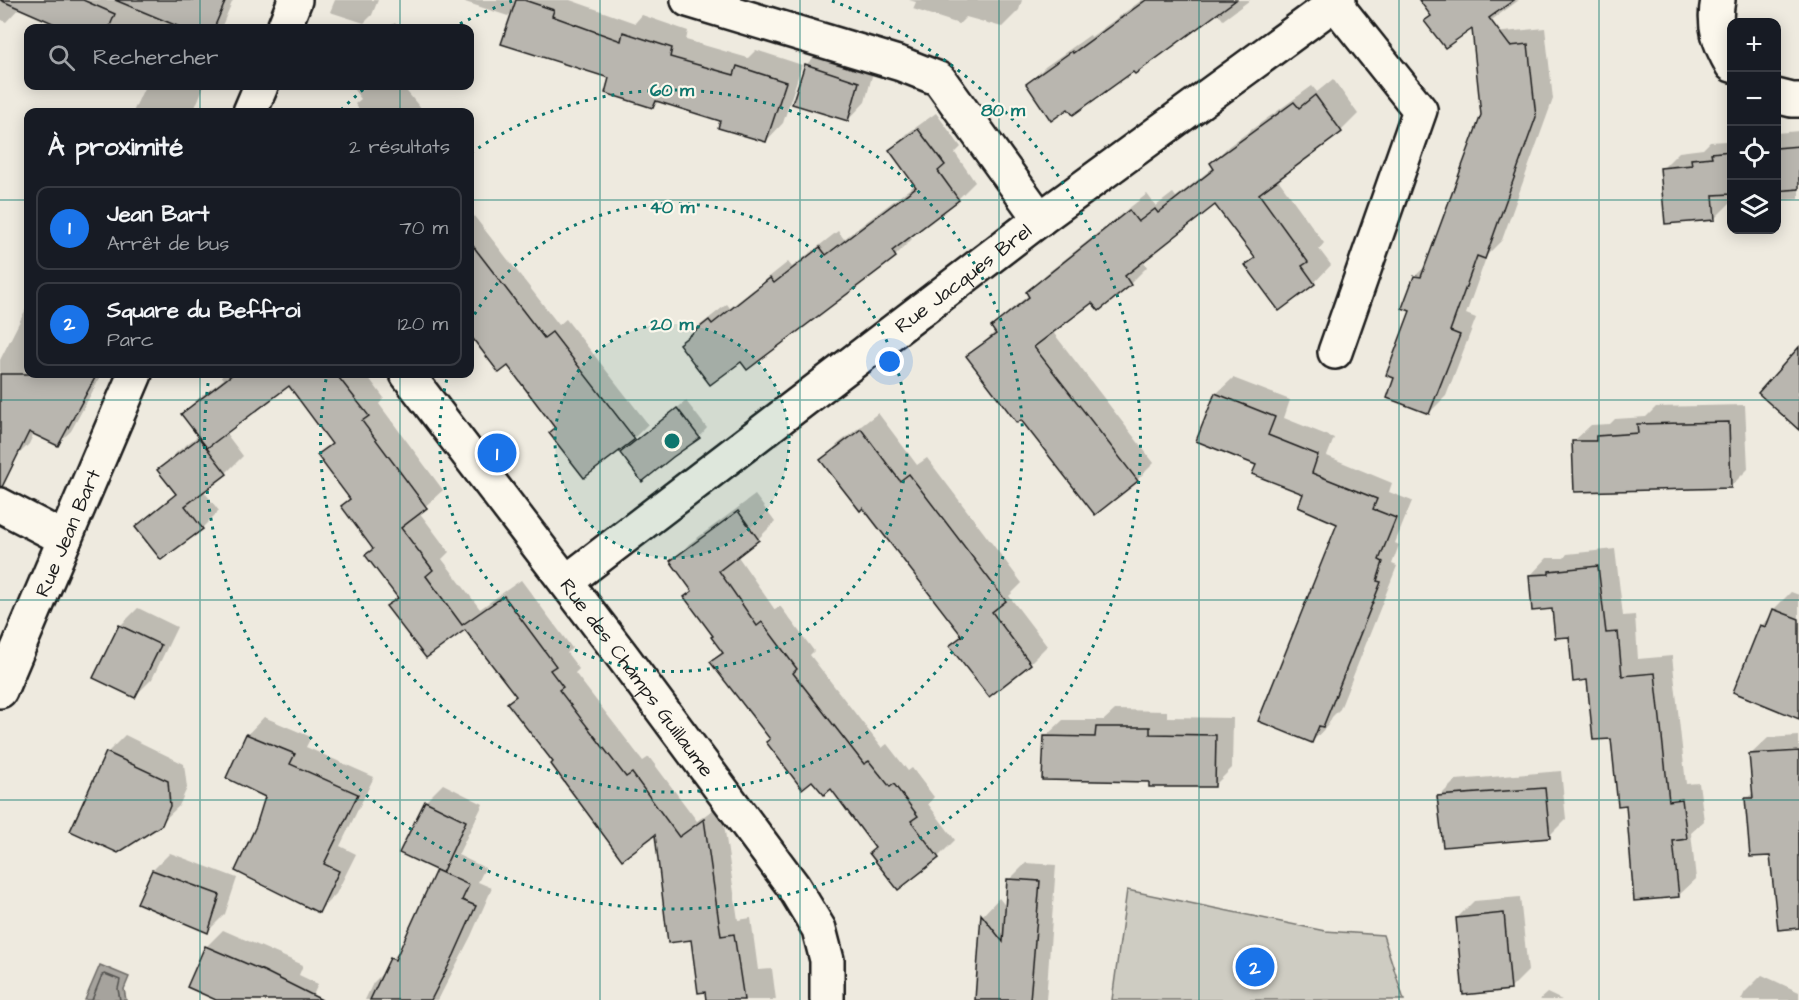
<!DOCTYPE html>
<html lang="fr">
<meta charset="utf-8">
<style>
:root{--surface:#171b24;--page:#20242c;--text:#f1f3f6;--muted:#9ea1a6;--line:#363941;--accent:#1a73e8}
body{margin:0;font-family:"Architects Daughter",sans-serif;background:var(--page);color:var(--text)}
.controls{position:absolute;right:18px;top:18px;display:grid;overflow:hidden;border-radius:12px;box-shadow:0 3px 15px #0003}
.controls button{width:54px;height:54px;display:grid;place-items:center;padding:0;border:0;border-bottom:2px solid var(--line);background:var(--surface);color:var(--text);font:30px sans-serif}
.you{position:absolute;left:890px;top:362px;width:21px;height:21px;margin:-15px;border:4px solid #fff;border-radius:50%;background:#1a73e8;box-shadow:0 0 0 9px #1a73e833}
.badge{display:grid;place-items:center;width:39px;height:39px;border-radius:50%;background:var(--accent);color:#fff;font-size:20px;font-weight:700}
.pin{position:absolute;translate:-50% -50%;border:3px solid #fff;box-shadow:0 2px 6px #0006}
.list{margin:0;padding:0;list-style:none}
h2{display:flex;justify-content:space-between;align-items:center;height:78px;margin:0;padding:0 24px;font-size:26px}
h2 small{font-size:20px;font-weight:400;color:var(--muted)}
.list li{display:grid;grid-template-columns:39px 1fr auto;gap:18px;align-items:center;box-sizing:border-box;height:84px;margin:0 12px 12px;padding:0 12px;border:2px solid var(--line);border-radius:12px}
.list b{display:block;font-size:22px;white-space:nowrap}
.list p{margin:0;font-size:20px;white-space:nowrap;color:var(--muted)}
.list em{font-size:20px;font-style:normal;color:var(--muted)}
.icon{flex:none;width:33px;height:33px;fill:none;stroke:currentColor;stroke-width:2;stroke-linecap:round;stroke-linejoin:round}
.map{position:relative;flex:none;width:1799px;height:1000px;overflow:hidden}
.search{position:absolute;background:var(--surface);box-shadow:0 3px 15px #0003;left:24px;top:24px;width:450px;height:66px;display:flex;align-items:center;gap:15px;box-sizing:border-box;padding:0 21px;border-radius:12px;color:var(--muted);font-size:22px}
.panel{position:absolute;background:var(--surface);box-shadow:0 3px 15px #0003;left:24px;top:108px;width:450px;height:270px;border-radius:12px}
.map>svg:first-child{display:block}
.green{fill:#ceccc2;stroke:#75746f;stroke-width:1.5}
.water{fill:#a6a39d;stroke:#6f6d69;stroke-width:1.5}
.shadow{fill:#0003}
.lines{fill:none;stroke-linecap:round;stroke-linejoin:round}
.shore{stroke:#535250;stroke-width:1.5}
.building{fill:#b9b6af;stroke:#1c1c1c;stroke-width:1.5}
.minor-casing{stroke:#1c1c1c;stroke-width:38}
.minor{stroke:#fbf7ec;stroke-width:33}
.grid{fill:none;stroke:#0f766e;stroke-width:1.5;stroke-opacity:0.55}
.ring{fill:none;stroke:#0f766e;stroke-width:3;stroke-dasharray:3 6}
.labels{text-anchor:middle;stroke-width:4.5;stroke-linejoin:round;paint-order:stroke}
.street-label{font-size:20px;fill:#1c1c1c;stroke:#fbf7ec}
.centre{fill:#0f766e;stroke:#fbf7ec;stroke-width:3}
.ring-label{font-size:18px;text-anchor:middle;font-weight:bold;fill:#0f766e;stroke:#fbf7ec;stroke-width:4.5;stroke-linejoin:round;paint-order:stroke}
</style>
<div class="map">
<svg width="1799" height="1000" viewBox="0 0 1799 1000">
<rect width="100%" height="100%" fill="#eeeadf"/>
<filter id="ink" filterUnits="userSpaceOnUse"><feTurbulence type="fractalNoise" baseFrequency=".0167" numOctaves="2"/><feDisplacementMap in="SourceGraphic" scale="12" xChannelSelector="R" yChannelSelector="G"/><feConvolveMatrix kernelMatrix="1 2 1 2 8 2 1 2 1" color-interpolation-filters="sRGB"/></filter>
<g filter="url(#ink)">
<path class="green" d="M1127 890 1325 931 1383 935 1404 1000H1112Z"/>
<path class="water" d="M100 965 129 977 124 989 126 1000H85Z"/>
<g class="shadow">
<path d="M0 0H233L221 28H67L20 7 6 22 0 19Z"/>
<path d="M335 0H378L372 15 364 23 330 12Z"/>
<path d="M459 0H570L635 23 642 15 688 31 686 40 748 58 756 50 802 65 783 123 766 141 722 121 659 101 653 107 515 9 508 16Z"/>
<path d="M909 0H1022L1019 10 1002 27 966 17 959 24 913 9 916 2Z"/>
<path d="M1142 0H1250L1223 20 1217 12 1133 70 1068 107 1028 84 1045 67 1090 35 1091 37Z"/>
<path d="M1421 0H1519L1474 33 1473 27 1432 16Z"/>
<path d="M395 23 399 28H387Z"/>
<path d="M1545 28 1553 99 1502 240 1487 255 1466 314 1476 318 1446 396 1429 413 1396 377 1412 310 1415 276 1428 264 1483 115 1493 33Z"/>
<path d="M823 48 875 65 865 102 848 120 806 65Z"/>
<path d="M1333 79 1358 114 1341 131 1277 178 1324 243 1319 249 1331 265 1314 283 1279 309 1247 265 1256 257 1216 203 1143 260 1147 267 1130 284 1093 301 1052 331 1154 463 1137 480 1021 418 968 357 996 331 993 327 1010 310 1029 295 1028 292 1045 275 1147 194 1156 206 1173 193 1176 197 1214 167 1211 163 1229 146 1312 86 1317 92Z"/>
<path d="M145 86H204L194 110 191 112H133Z"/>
<path d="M351 86H406L404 88 422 110 420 112H361L355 104 361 99Z"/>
<path d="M936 113 961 147 955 153 975 182 958 199 910 235 912 239 895 256 741 360 681 344 698 327 727 304 730 308 788 262 792 267 838 231 844 239 916 184 891 150 908 133Z"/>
<path d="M1799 131V199L1782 200 1781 189 1776 190V133Z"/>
<path d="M1730 136H1732V201L1715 218 1662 169 1679 152 1703 149 1710 142 1726 141Z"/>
<path d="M470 211 559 325 566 319 648 424 634 438 556 428 508 364 499 371 470 332Z"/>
<path d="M28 305V374H102L71 431 57 444 34 433 29 444 16 457 0 449V360Z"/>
<path d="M220 374H366L384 398 379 404 443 490 419 512 449 552 442 559 480 609 521 580 572 648 567 653 579 669 575 673 643 761 649 757 697 821 721 804 738 920 751 918 758 970 772 969 776 1000H708L692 938 657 832 555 762 517 695 466 627 388 606 398 596 374 548 343 506 351 498 319 455 333 442 289 383 225 432 243 456 226 473 203 490 219 511 202 528 137 527 155 510 177 492 159 470 177 452 199 435 183 415 199 398 224 379Z"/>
<path d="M1233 378 1290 400 1284 418 1334 438 1327 456 1392 483 1389 492 1412 501 1395 543 1399 545 1392 564 1397 566 1340 709 1332 717 1328 725 1312 742 1339 523 1305 493 1258 464 1216 394Z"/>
<path d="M686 401 707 428 699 437 631 445Z"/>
<path d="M1745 405 1748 469 1730 487 1573 442 1591 425 1610 424 1615 419 1646 417 1656 407Z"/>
<path d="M878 413 917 465 927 458 1022 583 1009 596 1047 646 1030 663 951 646 963 634 864 506 822 460 839 443Z"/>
<path d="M755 495 775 522 758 539 737 555 775 610 780 606 814 651 810 655 882 748 887 744 908 771 912 768 934 797 928 804 955 840 938 857 876 848 832 787 772 739 712 662 723 651 693 590 672 562 689 544Z"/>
<path d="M1615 549 1623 616 1635 615 1638 659 1672 656 1686 784 1699 783 1704 821 1691 833 1696 879 1678 896 1570 636 1553 607 1530 576 1547 558H1564L1567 554Z"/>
<path d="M1791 592 1799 595V715L1735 691 1762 625 1772 615 1774 609Z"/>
<path d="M138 608 177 627 152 679 135 696 95 677 120 626Z"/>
<path d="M1115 710 1167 711V717L1233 718 1232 768 1215 785 1151 780 1045 737 1063 720H1104Z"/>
<path d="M264 717 311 737 306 747 374 777 340 846 356 854 336 894 319 911 267 796 247 735Z"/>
<path d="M125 735 184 764 187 788 179 806 161 823 72 830 108 752Z"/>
<path d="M1799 736V750L1767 752V755L1799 753V914L1746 799 1754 792 1750 755 1768 738Z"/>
<path d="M1561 771 1566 819 1549 836 1439 797 1456 780Z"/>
<path d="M443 784 483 804 458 855 485 868 478 882 492 888 471 936 438 1000H365L373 983 387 969 392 959 403 948 437 871 426 801Z"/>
<path d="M170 853 237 878 225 914 208 931 153 870Z"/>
<path d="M1026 863 1056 865 1046 1000H977L983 915 999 898 1007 908 1009 880Z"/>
<path d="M1520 897 1528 971 1510 989 1457 918 1474 901Z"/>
<path d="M223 930 303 965 299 975 318 984 311 1000H220L206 947Z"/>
<path d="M1762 975 1799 992V1000H1741L1745 992Z"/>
<path d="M1547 993 1562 1000H1539Z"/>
</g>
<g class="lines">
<path class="shore" d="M92 1000 102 975 105 974 120 980 118 989 120 1000"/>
</g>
<g class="building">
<path d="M0 0H83L115 14 109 28H64Z"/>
<path d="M115 0H226L214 28H182Z"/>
<path d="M516 0H524L554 10 552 16 621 41 623 32 672 48 670 57 734 75 737 66 786 82 766 142 718 128 720 121 656 101 653 108 605 93 609 78 501 44Z"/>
<path d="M1146 0H1236L1135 74 1133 72 1073 115 1068 109 1051 121 1026 84 1072 51 1073 53Z"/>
<path d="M1419 0H1514L1489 18 1510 46 1528 44 1536 117 1485 259 1477 256 1450 331 1460 335 1429 414 1387 398 1394 378 1386 375 1410 311 1402 308 1414 276 1421 277 1481 115 1472 29 1445 48 1424 21 1431 16Z"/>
<path d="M805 64 859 82 848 121 792 104Z"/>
<path d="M1315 95 1342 132 1259 194 1308 262 1302 266 1315 284 1279 311 1245 265 1255 258 1215 205 1125 276 1131 285 1099 311 1092 303 1034 347 1138 481 1095 515 1021 420 1017 423 966 356 996 334 991 327 1029 297 1026 292 1129 210 1138 222 1155 209 1158 213 1214 169 1210 163 1294 102 1299 108Z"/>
<path d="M918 129 945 165 938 171 959 200 892 251 896 257 747 370 741 362 710 385 679 344 709 320 712 324 770 278 774 283 820 247 826 255 916 187 889 150Z"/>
<path d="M1799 146V189L1776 191V148Z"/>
<path d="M1731 151V194L1713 195 1715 220 1665 224 1660 168 1692 165 1691 159 1712 157 1711 153Z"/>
<path d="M470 242 544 338 552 332 635 439 584 478 549 433 555 428 508 366 499 373 470 335Z"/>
<path d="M1799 347V430L1758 393Z"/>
<path d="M0 374H97L58 446 29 432 2 487 0 486Z"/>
<path d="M233 374H336L369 416 362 421 427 508 401 528 433 570 426 576 462 625 504 596 556 666 550 670 563 687 559 690 626 777 632 773 679 837 704 819 721 936 734 934 744 1000H706L705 992 698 993 691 940 668 943 655 835 622 860 551 764 553 762 507 703 516 696 465 630 426 658 386 606 398 598 365 555 373 549 341 506 350 499 317 455 332 444 289 386 207 448 181 414Z"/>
<path d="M1215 393 1275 417 1268 435 1318 455 1312 473 1377 499 1373 509 1396 518 1379 560 1383 562 1377 581 1381 582 1323 727 1319 726 1312 743 1258 721 1337 524 1298 507 1303 494 1252 474 1256 465 1196 441Z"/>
<path d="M677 408 700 438 673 457 642 482 620 453Z"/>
<path d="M1729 422 1731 488 1574 492 1572 441H1596V436L1638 433 1637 424Z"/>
<path d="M861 429 900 481 909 474 1006 601 992 612 1031 664 989 697 949 646 962 636 863 508 860 511 820 460Z"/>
<path d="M199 438 227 474 185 506 203 529 161 560 135 527 176 494 157 470Z"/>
<path d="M738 511 759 540 719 571 757 626 762 622 797 669 793 673 864 764 869 761 890 787 894 784 918 816 911 821 939 858 898 890 869 853 875 848 831 789 824 795 812 781 802 789 766 742 770 739 710 662 723 653 711 637 713 636 684 597 692 591 670 561Z"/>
<path d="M1598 566 1606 633 1618 632 1622 676 1655 673 1669 801 1682 799 1687 839 1673 841 1679 897 1634 901 1626 805 1618 806 1611 739 1593 740 1587 680 1573 682 1569 637 1555 638 1552 609 1532 611 1529 575 1549 574V571Z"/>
<path d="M1773 609 1799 619V719L1733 692 1760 625 1766 627Z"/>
<path d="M119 625 161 645 135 698 93 678Z"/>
<path d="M1096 727H1150V734L1216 735 1215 787H1149V782L1042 780 1044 736 1095 737Z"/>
<path d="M246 734 295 754 290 764 358 794 324 864 339 871 319 913 235 871 256 826 265 797 226 778Z"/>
<path d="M1799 751V928L1778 930 1770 856 1750 857 1745 798H1753L1749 754Z"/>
<path d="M106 752 168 781 170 806 162 825 118 853 70 831Z"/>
<path d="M1545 788 1550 838 1443 847 1437 796Z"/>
<path d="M425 801 466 821 442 873 399 853Z"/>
<path d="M152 870 220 895 208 933 137 903Z"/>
<path d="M436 870 469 885 462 900 476 906 454 955 431 1000H370L390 958 395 960Z"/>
<path d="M1007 879 1040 881 1030 1000H975L981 914 1003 942Z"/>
<path d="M1504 913 1511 990 1463 995 1456 918Z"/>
<path d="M205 946 264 971 322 1000H216L187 987Z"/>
</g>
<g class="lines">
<defs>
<g id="minor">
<path d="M688 0 901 64 939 79 1040 219"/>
<path d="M1332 0 1420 110 1335 352"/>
<path d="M1718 0C1713 25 1719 43 1732 65"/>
<path d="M284 28 295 0"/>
<path d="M1776 96 1792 100H1799"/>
<path d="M250 112 261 86"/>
<path id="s1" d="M407 374 623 657 793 886 819 929 827 960V1000"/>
<path d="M0 505 65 539"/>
<path id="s2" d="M566 582 1040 219 1339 0"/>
<path id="s3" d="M0 691 135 374"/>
</g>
</defs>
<use href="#minor" class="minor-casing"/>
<use href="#minor" class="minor"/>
</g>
</g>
<path class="grid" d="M200 0V28M400 0V28M600 0V1000M800 0V1000M999 0V1000M1199 0V1000M1399 0V1000M1599 0V1000M200 86V112M400 86V112M0 200H28M470 200H1732M1776 200H1799M200 374V1000M400 374V1000M0 400H1799M0 600H1799M0 800H1799"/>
<circle cx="672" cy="441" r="117" fill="#0f766e" fill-opacity=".12"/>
<g class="ring">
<circle cx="672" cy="441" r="117"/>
<path d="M470 322A234 234 0 1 1 448 375"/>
<path d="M471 153A351 351 0 1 1 327 374"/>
<path d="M341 110A468 468 0 0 1 365 88M452 28A468 468 0 0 1 512 1M832 1A468 468 0 1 1 209 376"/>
</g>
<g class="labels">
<g class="street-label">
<text dy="7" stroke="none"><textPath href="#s2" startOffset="500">Rue Jacques Brel</textPath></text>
<text dy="7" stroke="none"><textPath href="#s3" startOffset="172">Rue Jean Bart</textPath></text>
<text dy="7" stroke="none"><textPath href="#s1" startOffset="381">Rue des Champs Guillaume</textPath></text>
</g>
</g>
<circle cx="672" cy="441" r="9" class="centre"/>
<g class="ring-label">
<text x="672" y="96">60 m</text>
<text x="1003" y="116">80 m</text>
<text x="672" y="213">40 m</text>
<text x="672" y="330">20 m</text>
</g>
</svg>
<div class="controls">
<button>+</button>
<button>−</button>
<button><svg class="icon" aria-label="locate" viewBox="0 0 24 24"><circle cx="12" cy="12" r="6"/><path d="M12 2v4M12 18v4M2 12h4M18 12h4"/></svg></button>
<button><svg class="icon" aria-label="layers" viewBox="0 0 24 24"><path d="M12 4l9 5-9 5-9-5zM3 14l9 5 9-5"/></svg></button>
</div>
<div class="you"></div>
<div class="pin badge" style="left:497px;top:453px">1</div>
<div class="pin badge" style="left:1255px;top:967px">2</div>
<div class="search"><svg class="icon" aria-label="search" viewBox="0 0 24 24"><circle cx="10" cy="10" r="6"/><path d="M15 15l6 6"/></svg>Rechercher</div>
<section class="panel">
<h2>À proximité<small>2 résultats</small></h2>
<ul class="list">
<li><span class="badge">1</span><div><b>Jean Bart</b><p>Arrêt de bus</p></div><em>70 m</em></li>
<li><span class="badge">2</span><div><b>Square du Beffroi</b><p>Parc</p></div><em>120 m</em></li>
</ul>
</section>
</div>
